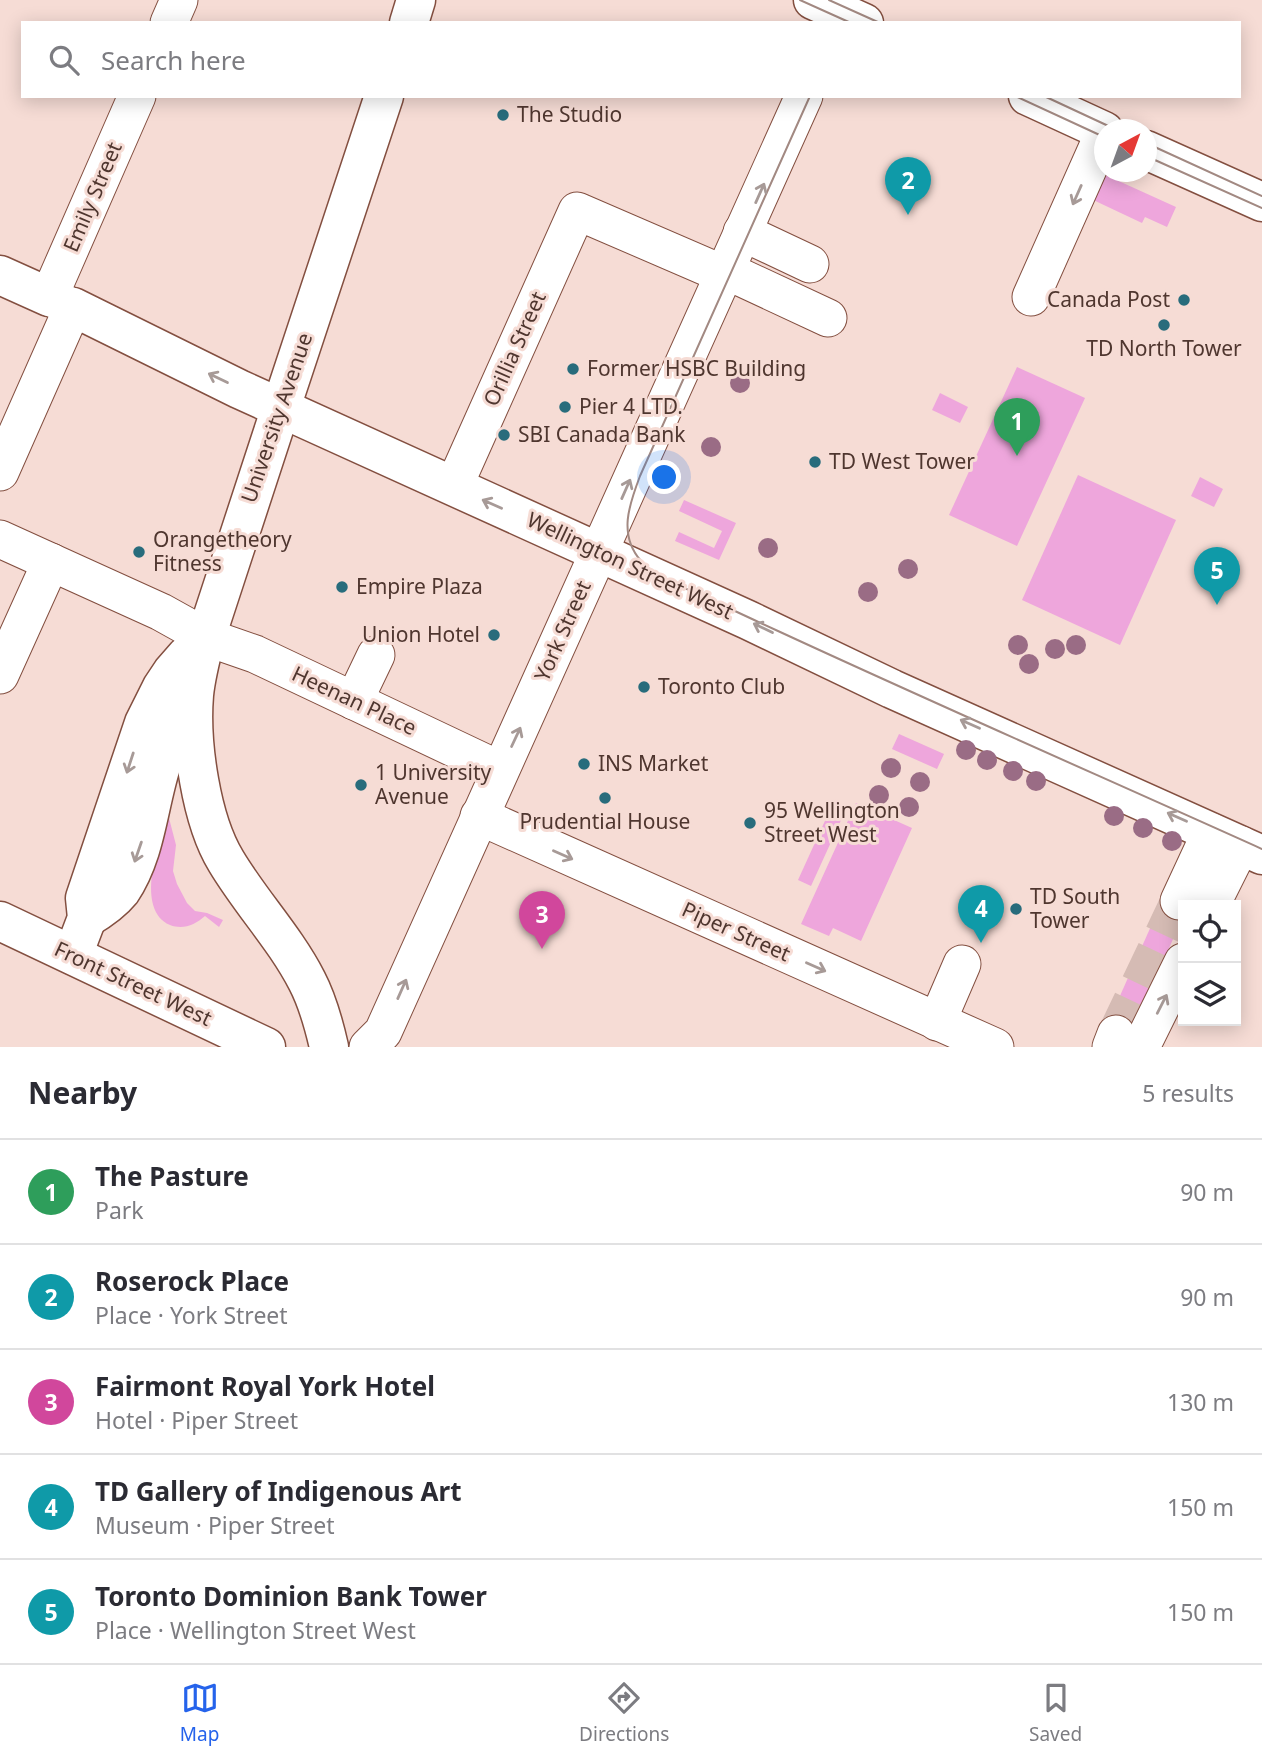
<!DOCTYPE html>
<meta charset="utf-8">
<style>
:root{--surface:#fff;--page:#f7f7f7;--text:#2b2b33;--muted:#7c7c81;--line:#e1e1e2;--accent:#2563eb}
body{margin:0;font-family:"Noto Sans",sans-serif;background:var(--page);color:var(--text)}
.controls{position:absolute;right:21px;bottom:21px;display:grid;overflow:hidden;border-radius:0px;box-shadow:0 4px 18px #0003}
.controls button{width:63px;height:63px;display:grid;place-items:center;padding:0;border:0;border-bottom:2px solid var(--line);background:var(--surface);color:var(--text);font:35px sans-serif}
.compass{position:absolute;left:1094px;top:119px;width:63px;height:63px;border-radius:50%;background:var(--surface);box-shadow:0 4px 18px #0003;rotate:41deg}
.you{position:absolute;left:665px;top:478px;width:24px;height:24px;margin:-18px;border:5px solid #fff;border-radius:50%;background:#1a73e8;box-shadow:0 0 0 10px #1a73e833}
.badge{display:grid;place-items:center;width:46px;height:46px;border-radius:50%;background:var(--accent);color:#fff;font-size:23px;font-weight:700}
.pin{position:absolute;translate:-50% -58px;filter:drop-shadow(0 2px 4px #0008)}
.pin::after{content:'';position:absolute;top:37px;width:24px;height:21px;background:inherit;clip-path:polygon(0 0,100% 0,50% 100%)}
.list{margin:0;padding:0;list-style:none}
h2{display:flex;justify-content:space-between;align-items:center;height:91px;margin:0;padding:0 28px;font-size:30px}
h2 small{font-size:23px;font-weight:400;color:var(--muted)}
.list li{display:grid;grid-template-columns:46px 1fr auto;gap:21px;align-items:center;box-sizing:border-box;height:105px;padding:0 28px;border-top:2px solid var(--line)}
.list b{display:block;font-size:26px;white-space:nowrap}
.list p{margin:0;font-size:23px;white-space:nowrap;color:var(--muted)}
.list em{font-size:23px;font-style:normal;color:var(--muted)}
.icon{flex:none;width:38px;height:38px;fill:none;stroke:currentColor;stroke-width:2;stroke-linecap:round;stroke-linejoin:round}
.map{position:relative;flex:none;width:1262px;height:1047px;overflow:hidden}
.search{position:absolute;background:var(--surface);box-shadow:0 4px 18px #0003;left:21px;right:21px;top:21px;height:77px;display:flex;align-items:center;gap:18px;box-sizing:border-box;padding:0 24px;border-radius:0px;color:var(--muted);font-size:26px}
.sheet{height:616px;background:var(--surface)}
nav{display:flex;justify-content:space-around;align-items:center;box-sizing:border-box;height:98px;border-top:2px solid var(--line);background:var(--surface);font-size:19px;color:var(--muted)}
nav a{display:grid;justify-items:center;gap:4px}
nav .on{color:var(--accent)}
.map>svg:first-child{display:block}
.green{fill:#eea6dc}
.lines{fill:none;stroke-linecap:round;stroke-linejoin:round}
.minor-tunnel{stroke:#d5bbb4;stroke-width:37;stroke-dasharray:37 18;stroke-linecap:butt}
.minor-casing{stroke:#834f40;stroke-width:39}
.major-casing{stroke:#834f40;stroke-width:41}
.minor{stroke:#fff;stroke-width:37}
.major{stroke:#fff;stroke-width:38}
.tram{stroke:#a28982;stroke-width:2}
.tree{fill:#9a6c85}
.oneway{stroke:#a79a97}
.poi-dot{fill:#286c7c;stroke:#f6dcd5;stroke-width:2.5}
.labels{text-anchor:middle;stroke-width:6;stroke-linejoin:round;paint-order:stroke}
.poi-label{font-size:21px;fill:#4f362f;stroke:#f6dcd5;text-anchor:start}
.street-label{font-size:21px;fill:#4f362f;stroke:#f6dcd5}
</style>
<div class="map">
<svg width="1262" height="1047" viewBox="0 0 1262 1047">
<rect width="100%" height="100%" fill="#f6dcd5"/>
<g class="green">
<path d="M1101 173 1176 207 1167 227 1145 217 1142 223 1089 198Z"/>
<path d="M1017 367 1085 398 1017 546 949 515Z"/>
<path d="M940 393 968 407 960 423 932 410Z"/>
<path d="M1078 475 1176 520 1120 645 1022 600Z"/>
<path d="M1200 477 1223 489 1214 507 1191 496Z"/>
<path d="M684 500 736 523 719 560 675 541 679 532 714 548 722 531 679 511Z"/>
<path d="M899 734 944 754 937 769 892 749Z"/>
<path d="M834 801 847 807 811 886 798 880Z"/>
<path d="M856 803 912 828 861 941 833 928 829 936 801 924Z"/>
<path d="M166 818H169L176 845 173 871 177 884 187 903 195 911 207 913 223 920 219 927 205 916C195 925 183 930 170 925 135 910 158 844 166 818Z"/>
<path d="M1164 897 1183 917 1130 1035 1107 1025Z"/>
</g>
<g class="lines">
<path class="minor-tunnel" d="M1116 1034 1179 901"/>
<defs>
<g id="minor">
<path d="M169 23 179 0"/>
<path d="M742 232 810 264"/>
<path d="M725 270 828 318"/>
<path d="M1031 297 1104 133"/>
<path d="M0 472 73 307 49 297 137 96"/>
<path d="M454 486 577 211 723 274"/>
<path d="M0 539 161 612 206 637 255 654 500 770"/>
<path d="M0 675 51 562"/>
<path d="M354 701 376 655"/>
<path d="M479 816 995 1047"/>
<path d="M1179 901 1211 832"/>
<path d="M1211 905 1241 845"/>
<path d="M937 1022 962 964"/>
<path d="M368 1047 383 1032 804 96"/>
<path d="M1111 1047 1116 1034"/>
<path d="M1141 1047 1183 962"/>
</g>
<g id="major">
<path d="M813 0 864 23"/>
<path d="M409 23 416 0"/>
<path d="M1028 96 1104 131"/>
<path d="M1146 150 1262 202"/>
<path d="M0 275 49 297"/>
<path d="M73 307 239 389 748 620 892 689 1262 855"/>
<path d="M87 918C99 911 112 902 121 891 146 854 148 807 161 766 169 743 180 723 191 702"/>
<path d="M0 921 266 1047"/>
<path d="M73 955 87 918 85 898 144 723 162 687 172 672 186 656 206 637"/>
<path d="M329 1047C324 1025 318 1002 307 981 285 938 251 903 226 861 201 820 190 743 194 695 196 675 201 656 206 637 264 456 325 277 384 96"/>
</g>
</defs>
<use href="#minor" class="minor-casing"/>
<use href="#major" class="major-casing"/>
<use href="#minor" class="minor"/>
<use href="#major" class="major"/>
<g class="tram">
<path d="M800 0 851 23"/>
<path d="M829 0 880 23"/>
<path d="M810 96 640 476C629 505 618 535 641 561 656 578 680 586 701 595 726 607 752 619 778 631 938 705 1100 776 1262 849"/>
<path d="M1015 96 1104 137"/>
<path d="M1044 96 1117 130"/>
<path d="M1146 143 1262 196"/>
<path d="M1146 156 1262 208"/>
</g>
</g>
<g class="tree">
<circle cx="740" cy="383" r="10"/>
<circle cx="711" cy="447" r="10"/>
<circle cx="768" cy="548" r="10"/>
<circle cx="908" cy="569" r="10"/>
<circle cx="868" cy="592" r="10"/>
<circle cx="1018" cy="645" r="10"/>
<circle cx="1076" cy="645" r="10"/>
<circle cx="1055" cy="649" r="10"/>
<circle cx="1029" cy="664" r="10"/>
<circle cx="966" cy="750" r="10"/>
<circle cx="987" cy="760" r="10"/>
<circle cx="891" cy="768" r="10"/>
<circle cx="1013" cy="771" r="10"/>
<circle cx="1036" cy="781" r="10"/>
<circle cx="920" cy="782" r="10"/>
<circle cx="879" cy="795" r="10"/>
<circle cx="909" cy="807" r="10"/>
<circle cx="1114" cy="816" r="10"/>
<circle cx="1143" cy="828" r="10"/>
<circle cx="1172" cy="841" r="10"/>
</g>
<defs><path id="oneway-shaft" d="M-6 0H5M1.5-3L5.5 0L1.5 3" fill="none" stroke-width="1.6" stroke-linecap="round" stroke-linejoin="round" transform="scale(1.75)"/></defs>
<g class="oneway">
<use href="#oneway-shaft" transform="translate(760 193) rotate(-66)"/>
<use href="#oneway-shaft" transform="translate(1077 195) rotate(114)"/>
<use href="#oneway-shaft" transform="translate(218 378) rotate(-154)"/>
<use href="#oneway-shaft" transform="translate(626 489) rotate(-66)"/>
<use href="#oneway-shaft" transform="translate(492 504) rotate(-156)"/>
<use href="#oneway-shaft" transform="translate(763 628) rotate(-154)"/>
<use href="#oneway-shaft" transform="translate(970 724) rotate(-156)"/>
<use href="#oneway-shaft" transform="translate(516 737) rotate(-65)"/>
<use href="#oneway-shaft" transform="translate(130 763) rotate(108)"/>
<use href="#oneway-shaft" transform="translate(1177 817) rotate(-156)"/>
<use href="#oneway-shaft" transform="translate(138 852) rotate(109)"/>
<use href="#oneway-shaft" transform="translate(563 855) rotate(24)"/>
<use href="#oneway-shaft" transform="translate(816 967) rotate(24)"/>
<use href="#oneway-shaft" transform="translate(402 989) rotate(-66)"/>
<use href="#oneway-shaft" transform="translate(1162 1004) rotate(-63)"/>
</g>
<g class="poi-dot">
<circle cx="503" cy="115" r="7"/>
<circle cx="1184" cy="300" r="7"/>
<circle cx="1164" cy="325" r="7"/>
<circle cx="573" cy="369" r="7"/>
<circle cx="565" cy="407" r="7"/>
<circle cx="504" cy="435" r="7"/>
<circle cx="815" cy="462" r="7"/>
<circle cx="139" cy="552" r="7"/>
<circle cx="342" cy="587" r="7"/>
<circle cx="494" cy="635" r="7"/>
<circle cx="644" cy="687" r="7"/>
<circle cx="584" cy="764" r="7"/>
<circle cx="361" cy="785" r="7"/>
<circle cx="605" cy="798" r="7"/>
<circle cx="750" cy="823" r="7"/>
<circle cx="1016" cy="909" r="7"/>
</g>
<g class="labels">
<g class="poi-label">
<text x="517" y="122">The Studio</text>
<text x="1170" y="307" text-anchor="end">Canada Post</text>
<text x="1164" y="356" text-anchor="middle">TD North Tower</text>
<text x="587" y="376">Former HSBC Building</text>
<text x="579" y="414">Pier 4 LTD.</text>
<text x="518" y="442">SBI Canada Bank</text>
<text x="829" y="469">TD West Tower</text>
<text x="153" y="547">Orangetheory<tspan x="153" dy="24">Fitness</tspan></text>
<text x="356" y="594">Empire Plaza</text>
<text x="480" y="642" text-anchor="end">Union Hotel</text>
<text x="658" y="694">Toronto Club</text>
<text x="598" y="771">INS Market</text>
<text x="375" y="780">1 University<tspan x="375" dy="24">Avenue</tspan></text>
<text x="764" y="818">95 Wellington<tspan x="764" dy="24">Street West</tspan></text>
<text x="605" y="829" text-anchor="middle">Prudential House</text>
<text x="1030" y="904">TD South<tspan x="1030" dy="24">Tower</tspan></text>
</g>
<g class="street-label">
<text transform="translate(93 197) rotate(-67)" y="7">Emily Street</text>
<text transform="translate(515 349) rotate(-66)" y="7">Orillia Street</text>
<text transform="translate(277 418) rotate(-71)" y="7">University Avenue</text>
<text transform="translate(630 566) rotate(25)" y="7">Wellington Street West</text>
<text transform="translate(563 631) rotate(-66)" y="7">York Street</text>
<text transform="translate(354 701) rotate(25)" y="7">Heenan Place</text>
<text transform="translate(736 932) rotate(24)" y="7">Piper Street</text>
<text transform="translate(133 984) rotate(25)" y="7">Front Street West</text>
</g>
</g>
</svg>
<div class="controls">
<button><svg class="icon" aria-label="locate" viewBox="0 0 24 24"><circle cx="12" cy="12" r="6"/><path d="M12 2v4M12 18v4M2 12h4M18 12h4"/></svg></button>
<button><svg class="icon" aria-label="layers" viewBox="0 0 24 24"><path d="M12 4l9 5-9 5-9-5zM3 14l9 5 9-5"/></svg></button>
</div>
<svg class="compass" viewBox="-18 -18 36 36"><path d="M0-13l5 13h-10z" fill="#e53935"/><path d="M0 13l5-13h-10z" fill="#7c7c81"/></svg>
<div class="you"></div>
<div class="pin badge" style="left:1017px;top:456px;background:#2e9e5b">1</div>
<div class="pin badge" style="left:908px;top:215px;background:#0f9aa8">2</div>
<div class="pin badge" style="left:542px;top:949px;background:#d1479c">3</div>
<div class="pin badge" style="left:981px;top:943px;background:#0f9aa8">4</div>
<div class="pin badge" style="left:1217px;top:605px;background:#0f9aa8">5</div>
<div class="search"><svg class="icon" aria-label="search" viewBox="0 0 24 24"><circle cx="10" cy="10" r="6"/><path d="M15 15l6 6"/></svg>Search here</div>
</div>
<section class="sheet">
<h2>Nearby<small>5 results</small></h2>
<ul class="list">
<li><span class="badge" style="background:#2e9e5b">1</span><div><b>The Pasture</b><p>Park</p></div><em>90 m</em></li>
<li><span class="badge" style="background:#0f9aa8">2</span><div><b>Roserock Place</b><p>Place · York Street</p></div><em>90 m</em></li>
<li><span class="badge" style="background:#d1479c">3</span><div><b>Fairmont Royal York Hotel</b><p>Hotel · Piper Street</p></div><em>130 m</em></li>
<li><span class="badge" style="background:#0f9aa8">4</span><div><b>TD Gallery of Indigenous Art</b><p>Museum · Piper Street</p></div><em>150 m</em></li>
<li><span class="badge" style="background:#0f9aa8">5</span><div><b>Toronto Dominion Bank Tower</b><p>Place · Wellington Street West</p></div><em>150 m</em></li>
</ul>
</section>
<nav>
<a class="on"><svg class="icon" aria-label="map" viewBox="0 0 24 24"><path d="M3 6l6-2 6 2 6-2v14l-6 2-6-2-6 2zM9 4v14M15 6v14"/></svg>Map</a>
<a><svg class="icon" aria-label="directions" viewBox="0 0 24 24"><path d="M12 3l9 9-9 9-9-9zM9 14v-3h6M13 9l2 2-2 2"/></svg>Directions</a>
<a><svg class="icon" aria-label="saved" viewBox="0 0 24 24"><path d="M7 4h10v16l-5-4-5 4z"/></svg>Saved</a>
</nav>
